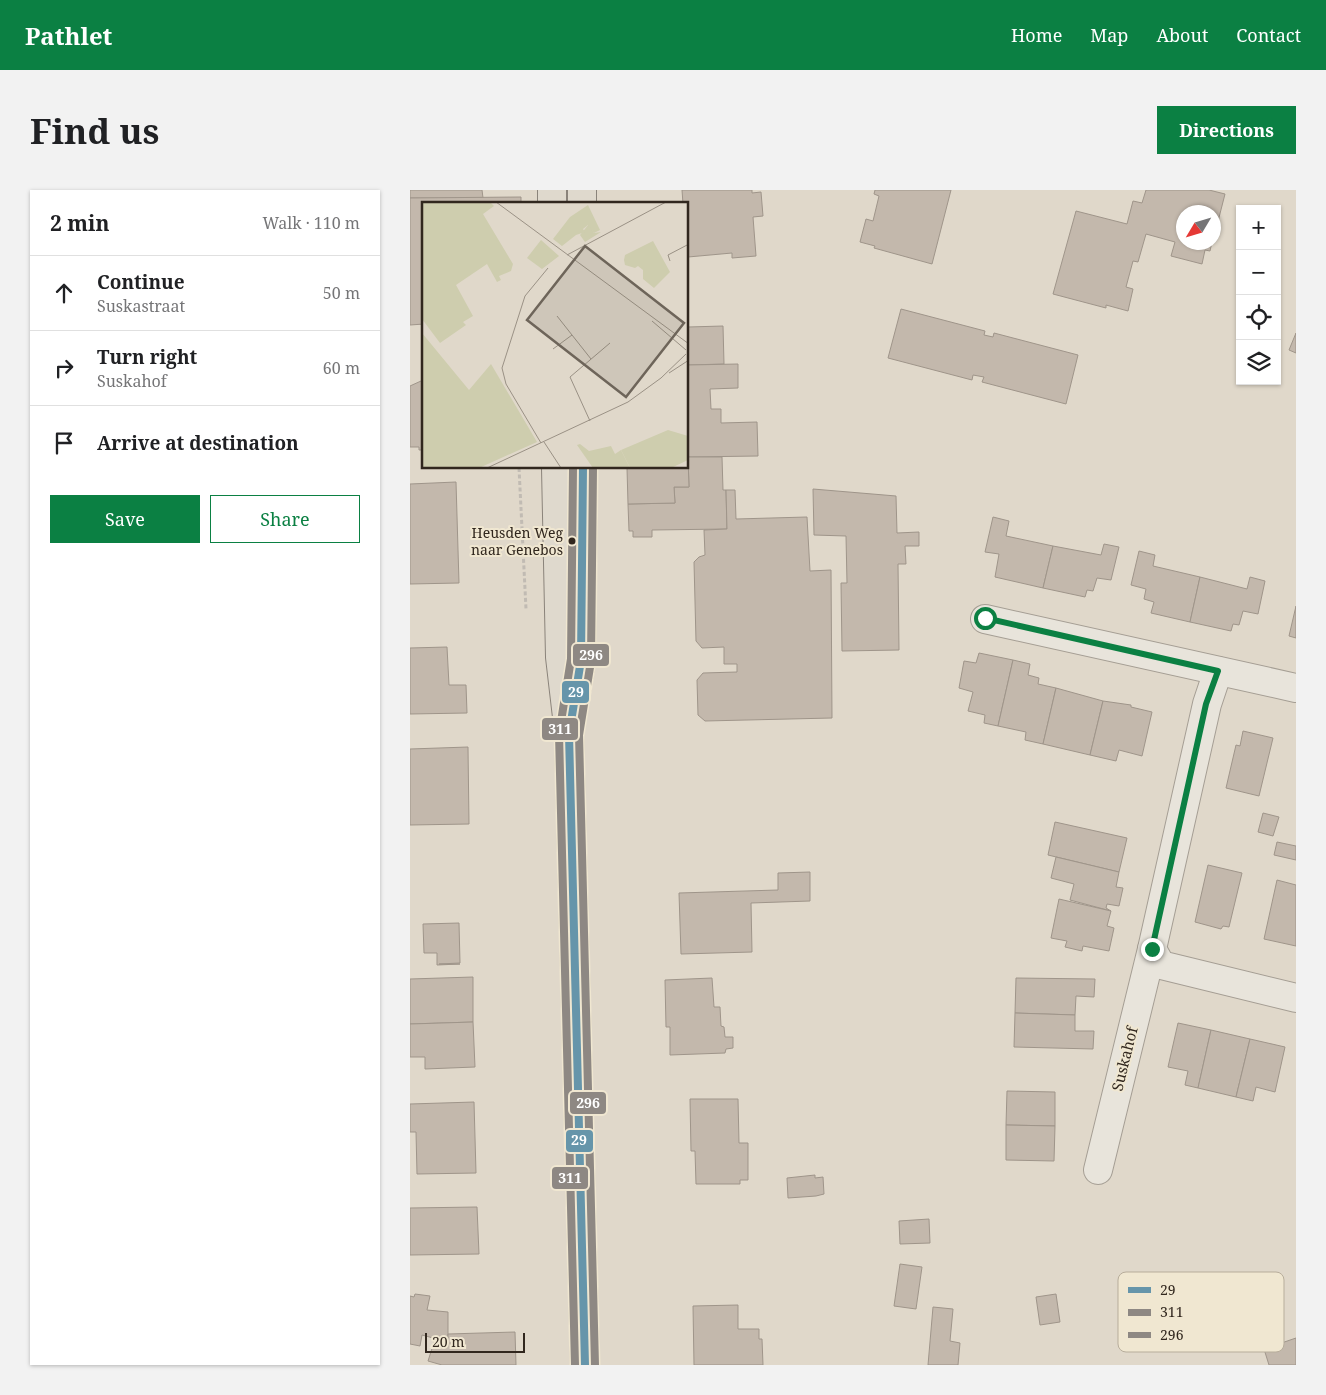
<!DOCTYPE html>
<meta charset="utf-8">
<style>
:root{--surface:#fff;--page:#f2f2f2;--text:#202124;--muted:#757577;--line:#e0e0e0;--accent:#0b8043}
body{margin:0;font-family:"Noto Serif",serif;background:var(--page);color:var(--text)}
.controls{position:absolute;right:15px;top:15px;display:grid;overflow:hidden;border-radius:0px;box-shadow:0 1px 4px #0004}
.controls button{width:45px;height:45px;display:grid;place-items:center;padding:0;border:0;border-bottom:1px solid var(--line);background:var(--surface);color:var(--text);font:25px sans-serif}
.compass{position:absolute;left:766px;top:15px;width:45px;height:45px;border-radius:50%;background:var(--surface);box-shadow:0 1px 4px #0004;rotate:232deg}
.scale{position:absolute;left:15px;bottom:12px;width:100px;box-sizing:border-box;padding-left:5px;border:2px solid #31271e;border-top:0;font-size:14px;line-height:18px;white-space:nowrap;color:#31271e;-webkit-text-stroke:4px #f0e7d1;paint-order:stroke}
.stop{position:absolute;width:15px;height:15px;margin:-11px;border:4px solid #0b8043;border-radius:50%;background:#fff}
.stop.end{background:#0b8043;border-color:#fff;box-shadow:0 1px 5px #0008}
.list{margin:0;padding:0;list-style:none}
h2{display:flex;justify-content:space-between;align-items:center;height:65px;margin:0;padding:0 20px;font-size:21px}
h2 small{font-size:16px;font-weight:400;color:var(--muted)}
.list li{display:grid;grid-template-columns:32px 1fr auto;gap:15px;align-items:center;box-sizing:border-box;height:75px;padding:0 20px;border-top:1px solid var(--line)}
.list b{display:block;font-size:19px;white-space:nowrap}
.list p{margin:0;font-size:16px;white-space:nowrap;color:var(--muted)}
.list em{font-size:16px;font-style:normal;color:var(--muted)}
.actions{display:flex;gap:10px;padding:15px 20px}
.actions a{flex:1;padding:11px 0;border:1px solid var(--accent);border-radius:0px;text-align:center;font-size:18px;color:var(--accent)}
.actions .main{background:var(--accent);color:#fff}
.icon{flex:none;width:28px;height:28px;fill:none;stroke:currentColor;stroke-width:2;stroke-linecap:round;stroke-linejoin:round}
.map{position:relative;flex:none;width:886px;height:1175px;overflow:hidden;border-radius:0px}
header{display:flex;align-items:center;gap:30px;box-sizing:border-box;height:70px;padding:0 25px;background:var(--accent);color:#fff}
header strong{font-size:24px}
nav{display:flex;gap:28px;margin-inline-start:auto;font-size:18px}
.intro{display:flex;align-items:center;justify-content:space-between;box-sizing:border-box;height:120px;padding:0 30px}
h1{margin:0;font-size:35px}
.button{padding:12px 22px;border-radius:0px;background:var(--accent);color:#fff;font-size:18px;font-weight:700}
main{display:flex;gap:30px;padding:0 30px}
aside{flex:1;background:var(--surface);border-radius:0px;box-shadow:0 1px 4px #0004}
.map>svg:first-child{display:block}
.building{fill:#c3b8ac;stroke:#9f958a}
.lines{fill:none;stroke-linecap:round;stroke-linejoin:round}
.street-casing{stroke:#a59e94;stroke-width:30}
.primary-casing{stroke:#8a837a;stroke-width:30}
.path{stroke:#c1bbb3;stroke-width:3;stroke-dasharray:4 2.5;stroke-linecap:butt}
.street{stroke:#e8e4db;stroke-width:28}
.primary{stroke:#dfd9cd;stroke-width:28}
.bus-1-casing{stroke:#f0e7d1;stroke-width:11}
.bus-2-casing{stroke:#f0e7d1;stroke-width:11}
.bus-3-casing{stroke:#f0e7d1;stroke-width:11}
.bus-1{stroke:#6695aa;stroke-width:8}
.bus-2{stroke:#8e8883;stroke-width:8}
.bus-3{stroke:#8e8883;stroke-width:8}
.route{stroke:#0b8043;stroke-width:6}
.bus-dot{fill:#31271e;stroke:#f0e7d1;stroke-width:2}
.labels{text-anchor:middle;stroke-width:4;stroke-linejoin:round;paint-order:stroke}
.bus-label{font-size:14px;fill:#31271e;stroke:#f0e7d1;text-anchor:end}
.street-label{font-size:15px;fill:#31271e;stroke:#f0e7d1}
.inset-road{fill:none;stroke:#9a9185;stroke-width:1}
.view{fill:#6e655a;fill-opacity:0.15;stroke:#6e655a;stroke-width:2.5}
.inset-edge{fill:none;stroke:#31271e;stroke-width:2.5}
.key{fill:#f0e7d1;stroke:#b7ad9b;stroke-width:1}
.key-label{font-size:14px;fill:#31271e}
.line-badge{stroke:#f0e7d1;stroke-width:2}
.badge-label{font-size:14px;text-anchor:middle;font-weight:bold;fill:#fff}
</style>
<header>
<strong>Pathlet</strong>
<nav><a>Home</a><a>Map</a><a>About</a><a>Contact</a></nav>
</header>
<div class="intro"><h1>Find us</h1><a class="button">Directions</a></div>
<main>
<aside>
<h2>2 min<small>Walk · 110 m</small></h2>
<ul class="list">
<li><svg class="icon" aria-label="ahead" viewBox="0 0 24 24"><path d="M12 20V5M6 11l6-6 6 6"/></svg><div><b>Continue</b><p>Suskastraat</p></div><em>50 m</em></li>
<li><svg class="icon" aria-label="right" viewBox="0 0 24 24"><path d="M7 20v-9h11M14 6l5 5-5 5"/></svg><div><b>Turn right</b><p>Suskahof</p></div><em>60 m</em></li>
<li><svg class="icon" aria-label="arrive" viewBox="0 0 24 24"><path d="M6 21V4h12l-3 4 3 4H6"/></svg><div><b>Arrive at destination</b></div></li>
</ul>
<div class="actions"><a class="main">Save</a><a>Share</a></div>
</aside>
<div class="map">
<svg width="886" height="1175" viewBox="0 0 886 1175">
<rect width="100%" height="100%" fill="#e0d8ca"/>
<g class="building">
<path d="M0 0H72L73 8H0Z"/>
<path d="M272 0H342V3L351 2 353 26 343 27 346 66 322 68V63L278 67V14H273Z"/>
<path d="M465 0H541L522 74 464 58 465 56 450 52 456 29 463 31 469 6 464 4Z"/>
<path d="M736 0H799L815 4 804 47V22H774V52H802L800 61 795 60 792 74 761 66 765 52 736 44 728 72 723 71 716 97 723 99 718 121 696 115V118L643 104 666 21 717 34 723 11 732 13Z"/>
<path d="M111 7V14H14V134L0 135V8Z"/>
<path d="M491 119 575 141 574 145 583 147 584 143 668 165 656 214 572 192 574 187 563 185 562 190 478 168Z"/>
<path d="M313 136 314 174 278 175V137Z"/>
<path d="M886 143V163L879 160Z"/>
<path d="M328 174V198L300 199 301 219H311V233L347 232 348 266 278 267V175Z"/>
<path d="M11 191H14V260H9V257H0V196Z"/>
<path d="M278 267H312L313 300H316L317 339 242 340V347H223V341H219L218 314 265 313 264 297H279Z"/>
<path d="M278 267 279 297H264L265 313 218 314 217 278H278Z"/>
<path d="M46 292 49 393 0 394V294Z"/>
<path d="M403 299 486 306 487 343 509 342V356H495L496 374H488L489 460 432 461 431 393H437L436 346 404 345Z"/>
<path d="M316 300H325L326 329 397 327 400 381 421 380 422 528 295 531 288 525 287 490 293 483 327 482V474H314V457L292 458 286 451 284 372 289 367 295 365 294 340 317 339Z"/>
<path d="M583 327 599 331 596 346 643 356 633 398 585 387 589 364 575 362Z"/>
<path d="M694 354 709 357 701 390 687 388 683 401 677 400 675 407 633 398 643 356 691 365Z"/>
<path d="M729 361 745 365 743 376 790 387 780 432 741 423 744 412 734 409 736 399 721 395Z"/>
<path d="M790 387 837 399 840 387 855 391 848 424 833 421 829 435 823 434 821 441 780 432Z"/>
<path d="M886 416V448L879 446Z"/>
<path d="M37 457 39 495H56L57 523 0 524V458Z"/>
<path d="M569 463 603 470 588 536 574 533 575 525 558 521 563 502 549 498 554 471 566 473Z"/>
<path d="M603 470 620 474 618 485 629 488 628 494 646 498 633 554 615 550 616 542 588 536Z"/>
<path d="M646 498 693 511 680 565 633 554Z"/>
<path d="M693 511 721 515V517L742 522 732 566 709 560 706 571 680 565Z"/>
<path d="M833 541 863 548 849 606 816 598 826 555 830 556Z"/>
<path d="M58 557 59 634 0 635V559Z"/>
<path d="M853 623 869 627 863 646 848 642Z"/>
<path d="M645 632 717 648 709 682 638 665Z"/>
<path d="M867 652 886 656V670L864 665Z"/>
<path d="M646 667 709 682 706 697 713 698 709 716 697 714 696 718 701 721 660 710 664 694 641 688Z"/>
<path d="M798 675 832 683 819 737 813 736 811 739 785 732Z"/>
<path d="M400 682V711L341 713 342 762 271 764 269 703 368 700V683Z"/>
<path d="M867 690 886 695V756L854 749Z"/>
<path d="M649 709 701 721 697 736 704 738 699 761 673 756 672 761 655 757 657 751 641 748Z"/>
<path d="M49 733 50 773 29 774H50L27 775V763H14L13 734Z"/>
<path d="M63 787V832L0 834V789Z"/>
<path d="M302 788 304 817H310L311 836 314 837 315 847H323V858L316 859 315 863 260 865V837H256L255 790Z"/>
<path d="M606 788 685 789 684 807 666 806 665 825 605 823Z"/>
<path d="M605 823 665 825V841H684L683 859 604 857Z"/>
<path d="M63 832 65 877 15 879V867H0V834Z"/>
<path d="M768 833 801 840 788 898 775 895 778 881 758 877Z"/>
<path d="M801 840 840 849 826 907 788 898Z"/>
<path d="M840 849 875 857 865 902 846 897 843 911 826 907Z"/>
<path d="M597 901 645 902V936L596 935Z"/>
<path d="M280 909H328L329 953H338V990H330V994H286L285 961H281Z"/>
<path d="M64 912 66 983 7 984 6 942H0V914Z"/>
<path d="M596 935 645 936 644 971 596 970Z"/>
<path d="M405 985V988L413 987 414 1004 406 1006 378 1008 377 988Z"/>
<path d="M67 1017 69 1064 0 1065V1018Z"/>
<path d="M519 1029 520 1053 490 1054 489 1031Z"/>
<path d="M490 1074 512 1077 506 1119 484 1116Z"/>
<path d="M5 1104 20 1106 17 1120 38 1122V1152L12 1145 10 1156 0 1154V1106L4 1107Z"/>
<path d="M646 1104 650 1132 630 1135 626 1107Z"/>
<path d="M328 1115V1139H349V1149H352L353 1175H284L283 1116Z"/>
<path d="M523 1117 543 1119 540 1151 550 1153 548 1175H518Z"/>
<path d="M105 1142 106 1175H32L18 1171 25 1149 38 1152V1144Z"/>
<path d="M886 1148V1175H859L854 1159Z"/>
</g>
<g class="lines">
<defs>
<g id="street">
<path d="M575 429 886 498"/>
<path d="M808 481 797 514 742 759 751 775 886 808"/>
<path d="M688 980 742 759"/>
</g>
<g id="primary">
<path d="M142 0V14"/>
<path d="M172 0V14"/>
<path d="M146 278 150 467 159 544 175 1175"/>
<path d="M164 513 171 470 173 278"/>
</g>
</defs>
<use href="#street" class="street-casing"/>
<use href="#primary" class="primary-casing"/>
<path class="path" d="M109 278 116 419"/>
<use href="#street" class="street"/>
<use href="#primary" class="primary"/>
<defs>
<path id="bus-1" d="M173 278 171 470 159 544 175 1175"/>
<path id="bus-2" d="M163 278 161 469 149 544 165 1175"/>
<path id="bus-3" d="M183 278 181 471 169 545 185 1175"/>
</defs>
<use href="#bus-1" class="bus-1-casing"/>
<use href="#bus-2" class="bus-2-casing"/>
<use href="#bus-3" class="bus-3-casing"/>
<use href="#bus-1" class="bus-1"/>
<use href="#bus-2" class="bus-2"/>
<use href="#bus-3" class="bus-3"/>
</g>
<g class="lines">
<path class="route" d="M575 428 808 481 796 514 742 759"/>
</g>
<circle class="bus-dot" cx="162" cy="351" r="4.5"/>
<g class="labels">
<g class="bus-label">
<text x="153" y="348">Heusden Weg<tspan x="153" dy="17">naar Genebos</tspan></text>
</g>
<g class="street-label">
<text transform="translate(715 869) rotate(-76)" y="5">Suskahof</text>
</g>
</g>
<g transform="translate(12 12)">
<rect width="266" height="266" fill="#e0d8ca"/>
<path d="M167 22 172 31 179 30 163 40 158 33ZM119 38 137 54 120 67 105 56ZM246 228 266 234V258L249 266H208L199 248Z" fill="#cecdae"/>
<path d="M0 0H68L72 4 61 12 91 62 89 69 77 74 79 78 75 80 65 62 34 83 51 114 41 120 44 123 18 141 0 117ZM166 3 178 28 172 31 166 23 161 27 163 30 154 33 140 44 131 37 148 15ZM231 39 248 70 232 86 221 77V68L216 64 213 66 203 63 202 58 203 53ZM0 131 47 188 69 162 115 240 57 266H0ZM158 242 167 249 189 244 193 252 199 248 208 266H171L155 243Z" fill="#cecdae"/>
<path class="inset-road" d="M74 0 267 142M145 53 244 0M248 59 246 53 267 42M135 114 150 133M230 119 264 148M131 147 150 133 169 157M247 171 267 158M168 219 148 175 188 141M122 240 139 266M119 241 84 182 80 166 103 94 126 66M65 266 206 200 239 176 264 152"/>
<path class="view" d="M163 44 262 121 204 195 105 118Z"/>
<rect width="266" height="266" class="inset-edge"/>
</g>
<rect x="708" y="1082" width="166" height="80" rx="8" class="key"/>
<rect x="718" y="1097" width="23" height="6" fill="#6695aa"/>
<rect x="718" y="1119" width="23" height="7" fill="#8e8883"/>
<rect x="718" y="1142" width="23" height="6" fill="#8e8883"/>
<g class="key-label">
<text x="750" y="1105">29</text>
<text x="750" y="1127">311</text>
<text x="750" y="1150">296</text>
</g>
<g class="line-badge">
<rect x="162" y="453" width="38" height="24" rx="5" fill="#8e8883"/>
<rect x="151" y="490" width="29" height="24" rx="5" fill="#6695aa"/>
<rect x="131" y="527" width="38" height="24" rx="5" fill="#8e8883"/>
<rect x="159" y="901" width="38" height="24" rx="5" fill="#8e8883"/>
<rect x="155" y="939" width="29" height="24" rx="5" fill="#6695aa"/>
<rect x="141" y="976" width="38" height="24" rx="5" fill="#8e8883"/>
</g>
<g class="badge-label">
<text x="181" y="470">296</text>
<text x="166" y="507">29</text>
<text x="150" y="544">311</text>
<text x="178" y="918">296</text>
<text x="169" y="955">29</text>
<text x="160" y="993">311</text>
</g>
</svg>
<div class="controls">
<button>+</button>
<button>−</button>
<button><svg class="icon" aria-label="locate" viewBox="0 0 24 24"><circle cx="12" cy="12" r="6"/><path d="M12 2v4M12 18v4M2 12h4M18 12h4"/></svg></button>
<button><svg class="icon" aria-label="layers" viewBox="0 0 24 24"><path d="M12 4l9 5-9 5-9-5zM3 14l9 5 9-5"/></svg></button>
</div>
<svg class="compass" viewBox="-18 -18 36 36"><path d="M0-13l5 13h-10z" fill="#e53935"/><path d="M0 13l5-13h-10z" fill="#757577"/></svg>
<div class="scale">20 m</div>
<div class="stop" style="left:575px;top:428px"></div>
<div class="stop end" style="left:742px;top:759px"></div>
</div>
</main>
